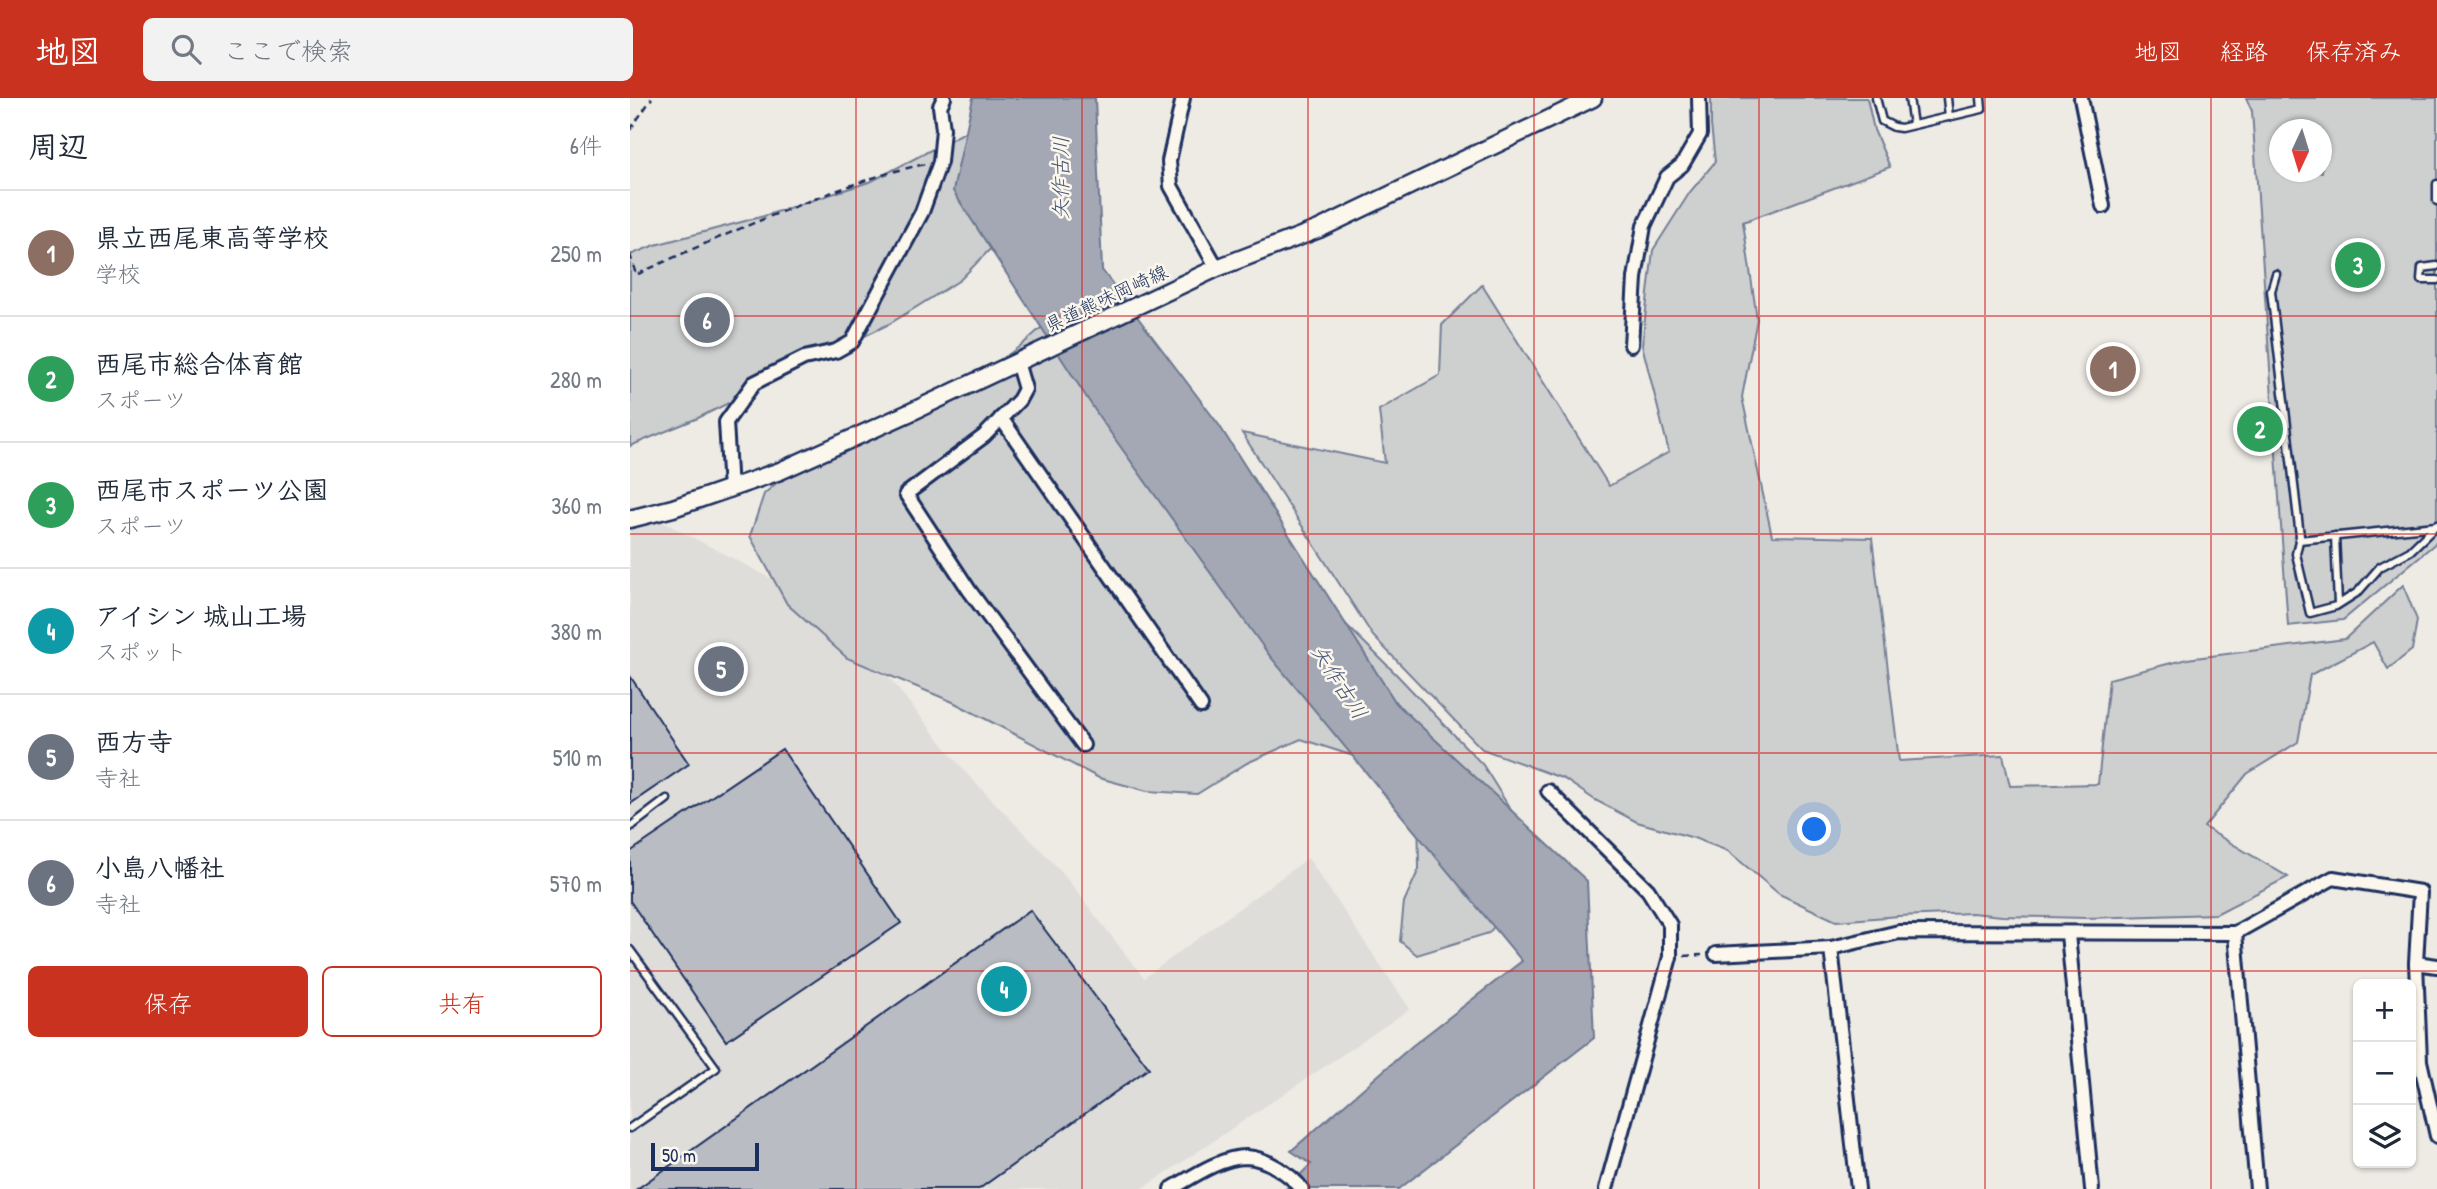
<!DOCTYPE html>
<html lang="ja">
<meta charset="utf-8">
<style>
:root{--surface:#fff;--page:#f2f2f3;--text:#1f2937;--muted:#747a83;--line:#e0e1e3;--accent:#c8321e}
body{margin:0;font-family:"Patrick Hand","Klee One",sans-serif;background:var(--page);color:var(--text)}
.controls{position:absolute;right:21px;bottom:21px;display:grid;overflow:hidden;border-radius:10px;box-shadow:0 2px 5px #0004}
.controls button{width:63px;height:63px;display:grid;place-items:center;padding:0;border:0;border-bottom:2px solid var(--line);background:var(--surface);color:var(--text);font:35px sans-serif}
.compass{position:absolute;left:1639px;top:21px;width:63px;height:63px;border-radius:50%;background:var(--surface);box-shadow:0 2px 5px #0004;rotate:184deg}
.scale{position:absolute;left:21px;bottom:18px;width:108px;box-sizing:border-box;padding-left:7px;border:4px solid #1b2f5e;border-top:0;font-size:19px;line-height:24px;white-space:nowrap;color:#1b2f5e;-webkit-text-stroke:5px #fbf7ec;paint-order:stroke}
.you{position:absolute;left:1185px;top:732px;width:24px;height:24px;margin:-18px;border:5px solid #fff;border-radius:50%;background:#1a73e8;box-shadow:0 0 0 10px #1a73e833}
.badge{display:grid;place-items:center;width:46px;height:46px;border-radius:50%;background:var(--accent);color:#fff;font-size:23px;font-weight:700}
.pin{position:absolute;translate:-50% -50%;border:4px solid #fff;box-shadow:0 2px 7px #0006}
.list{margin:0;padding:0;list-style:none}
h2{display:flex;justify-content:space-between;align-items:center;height:91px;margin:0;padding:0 28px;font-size:30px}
h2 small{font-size:23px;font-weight:400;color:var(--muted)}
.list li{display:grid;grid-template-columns:46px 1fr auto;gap:21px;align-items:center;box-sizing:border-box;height:126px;padding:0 28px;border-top:2px solid var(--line)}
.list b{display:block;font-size:26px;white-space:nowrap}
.list p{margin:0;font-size:23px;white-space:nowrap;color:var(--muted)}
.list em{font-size:23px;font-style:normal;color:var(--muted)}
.actions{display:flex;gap:14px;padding:21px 28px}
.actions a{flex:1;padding:16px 0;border:2px solid var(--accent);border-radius:10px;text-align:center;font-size:24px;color:var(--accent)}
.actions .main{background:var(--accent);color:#fff}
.icon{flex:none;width:38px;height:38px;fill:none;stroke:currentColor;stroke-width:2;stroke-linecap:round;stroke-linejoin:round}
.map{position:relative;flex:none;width:1807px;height:1091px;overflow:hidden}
header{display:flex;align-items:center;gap:42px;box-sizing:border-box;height:98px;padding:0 35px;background:var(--accent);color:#fff}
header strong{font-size:33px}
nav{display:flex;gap:38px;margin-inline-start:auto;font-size:24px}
.search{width:490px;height:63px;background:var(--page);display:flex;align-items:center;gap:18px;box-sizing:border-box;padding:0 24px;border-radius:10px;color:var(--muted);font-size:26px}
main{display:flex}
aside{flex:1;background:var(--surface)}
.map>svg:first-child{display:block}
.built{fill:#deddda}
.green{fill:#cecfcf;stroke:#747f96;stroke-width:2;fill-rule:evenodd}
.water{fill:#a3a8b4;stroke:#6d7892;stroke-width:2}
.building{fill:#b9bcc3;stroke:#1b2f5e;stroke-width:2}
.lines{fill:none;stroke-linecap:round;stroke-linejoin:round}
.service-casing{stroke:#1b2f5e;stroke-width:11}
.minor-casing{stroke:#1b2f5e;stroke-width:18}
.secondary-casing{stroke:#1b2f5e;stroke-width:21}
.path{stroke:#1b2f5e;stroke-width:2.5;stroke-dasharray:7 5;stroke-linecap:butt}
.service{stroke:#fbf7ec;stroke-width:6}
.minor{stroke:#fbf7ec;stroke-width:12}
.secondary{stroke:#fbf7ec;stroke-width:16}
.grid{fill:none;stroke:#d62828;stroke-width:2;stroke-opacity:0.55}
.labels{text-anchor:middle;stroke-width:5;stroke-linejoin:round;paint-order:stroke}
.street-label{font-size:19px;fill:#1b2f5e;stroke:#fbf7ec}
.water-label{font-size:21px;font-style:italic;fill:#445378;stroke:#fbf7ec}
</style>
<header>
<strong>地図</strong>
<div class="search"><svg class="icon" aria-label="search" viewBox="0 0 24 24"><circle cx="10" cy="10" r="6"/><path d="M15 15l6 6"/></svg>ここで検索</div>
<nav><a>地図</a><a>経路</a><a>保存済み</a></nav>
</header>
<main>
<aside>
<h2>周辺<small>6件</small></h2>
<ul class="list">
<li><span class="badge" style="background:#8d6e63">1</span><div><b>県立西尾東高等学校</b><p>学校</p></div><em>250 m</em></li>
<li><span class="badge" style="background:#2e9e5b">2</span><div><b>西尾市総合体育館</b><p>スポーツ</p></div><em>280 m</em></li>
<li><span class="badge" style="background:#2e9e5b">3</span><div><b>西尾市スポーツ公園</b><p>スポーツ</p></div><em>360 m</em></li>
<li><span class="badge" style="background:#0f9aa8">4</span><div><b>アイシン 城山工場</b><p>スポット</p></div><em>380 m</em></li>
<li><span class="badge" style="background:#6b7280">5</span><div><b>西方寺</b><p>寺社</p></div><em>510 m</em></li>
<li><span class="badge" style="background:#6b7280">6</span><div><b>小島八幡社</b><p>寺社</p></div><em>570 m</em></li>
</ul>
<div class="actions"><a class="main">保存</a><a>共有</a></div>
</aside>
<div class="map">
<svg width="1807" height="1091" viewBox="0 0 1807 1091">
<rect width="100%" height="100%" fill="#eeebe4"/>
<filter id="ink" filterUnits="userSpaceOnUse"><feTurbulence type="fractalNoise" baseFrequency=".0143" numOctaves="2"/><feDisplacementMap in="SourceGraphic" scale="14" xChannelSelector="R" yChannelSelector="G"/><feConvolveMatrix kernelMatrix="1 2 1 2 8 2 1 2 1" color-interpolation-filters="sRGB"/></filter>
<g filter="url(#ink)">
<path class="built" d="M0 407 206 514 336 675 431 773 514 880 678 760 780 911 512 1091H0Z"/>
<g class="green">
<path d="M1081 0H1237L1244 32 1260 69 1113 124 1127 221 1112 299 1142 438 1242 440 1269 663 1373 657 1380 688 1468 686 1479 581 1557 561 1715 541 1773 487 1787 522 1782 552 1758 571 1743 544 1680 577 1668 644 1617 676 1574 729 1658 779 1586 816 1456 820 1372 818 1342 815 1269 818 1206 823 1149 796 1098 753 1064 740 1007 724 965 702 934 681 852 651 743 538 612 335 755 365 749 312 810 277 812 227 852 187 979 388 1039 354 1012 247 1023 152 1060 94 1085 64 1081 27Z"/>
<path d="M1616 0H1807V444L1713 522 1658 528 1622 13ZM1650 32H1692V74H1650Z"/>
<path d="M337 33 371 140 330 182 259 226 68 320 0 348V157L25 147 134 118 242 83Z"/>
<path d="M431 212 656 467 765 575 853 667 884 717 888 798 859 835 787 857 770 843 774 804 789 771 788 704 739 663 671 641 617 665 567 696 517 693 469 680 323 604 217 560 157 506 120 438 134 396 168 366 240 342 328 294 394 245Z"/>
</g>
<path class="water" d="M343 0H465L472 172 589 327 766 605 957 783 964 940 769 1091H656L681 1066 661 1053 782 948 892 863 639 557 470 320 323 93Z"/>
<g class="building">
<path d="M0 578 59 666 0 706Z"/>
<path d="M152 651 271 825 96 943 0 803V754Z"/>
<path d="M400 812 519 970 349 1091H7Z"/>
</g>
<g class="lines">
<defs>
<g id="service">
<path d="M1246 0 1252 23 1264 29 1271 30 1352 11 1351 0"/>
<path d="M1279 0 1283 27"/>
<path d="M1317 0 1319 19"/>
<path d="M1807 86V103"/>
<path d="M1807 168 1792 170 1791 182H1807"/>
<path d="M1646 176 1641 193 1670 438 1666 456 1680 515 1706 508 1728 494 1750 469 1780 453 1807 427"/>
<path d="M1705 438 1708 506"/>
<path d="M1669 442 1806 428"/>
<path d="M0 729 37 701"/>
<path d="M0 852 86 970 0 1030"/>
</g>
<g id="minor">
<path d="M553 0 539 63 541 88 587 170"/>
<path d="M1451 0 1473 108"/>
<path d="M1001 247 1005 180 1014 128 1037 79 1052 67 1070 36 1069 0"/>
<path d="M387 264 395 291 389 302 354 338 276 396 339 492 453 647"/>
<path d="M371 320 571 608"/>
<path d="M100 392 96 324 124 285 174 260 206 253 222 244 292 114 310 64 313 31 310 8 314 0"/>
<path d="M918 693 1018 792 1040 827V859L976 1091"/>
<path d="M1605 835 1627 1091"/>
<path d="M1438 836 1462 1091"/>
<path d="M1201 850 1228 1091"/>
<path d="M1086 856 1201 850 1269 834 1605 835 1703 780 1790 794 1786 865 1790 963 1807 1038"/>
<path d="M1786 865 1807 868"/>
<path d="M541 1091C562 1079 591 1059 616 1059 637 1060 660 1076 672 1091"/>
</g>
<path id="secondary" d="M0 421 43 410 150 373 281 314 587 170 689 131 963 0"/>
</defs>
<use href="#service" class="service-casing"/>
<use href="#minor" class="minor-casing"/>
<use href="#secondary" class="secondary-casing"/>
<g class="path">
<path d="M0 32 22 0"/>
<path d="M0 156 6 177C61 151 117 127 174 105 213 90 254 74 296 66"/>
<path d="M1054 858 1072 857"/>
</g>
<use href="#service" class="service"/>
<use href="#minor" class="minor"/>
<use href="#secondary" class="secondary"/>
</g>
</g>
<path class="grid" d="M226 0V1091M452 0V1091M678 0V1091M904 0V1091M1129 0V1091M1355 0V1091M1581 0V1091M0 218H1807M0 436H1807M0 655H1807M0 873H1807"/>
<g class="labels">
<g class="street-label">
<text transform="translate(476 200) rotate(-25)" y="7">県道熊味岡崎線</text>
</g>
<g class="water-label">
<text transform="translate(431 80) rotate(-90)" y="7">矢作古川</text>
<text transform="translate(709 584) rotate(57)" y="7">矢作古川</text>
</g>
</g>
</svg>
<div class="controls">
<button>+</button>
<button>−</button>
<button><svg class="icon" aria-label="layers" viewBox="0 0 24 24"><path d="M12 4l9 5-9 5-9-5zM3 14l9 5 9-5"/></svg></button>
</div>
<svg class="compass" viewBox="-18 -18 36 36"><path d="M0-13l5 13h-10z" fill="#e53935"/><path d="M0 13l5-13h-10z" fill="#747a83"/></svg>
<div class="scale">50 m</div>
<div class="you"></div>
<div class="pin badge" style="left:1483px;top:271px;background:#8d6e63">1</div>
<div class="pin badge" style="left:1630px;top:331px;background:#2e9e5b">2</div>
<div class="pin badge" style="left:1728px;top:167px;background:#2e9e5b">3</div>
<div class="pin badge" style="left:374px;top:891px;background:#0f9aa8">4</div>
<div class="pin badge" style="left:91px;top:571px;background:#6b7280">5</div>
<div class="pin badge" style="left:77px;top:222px;background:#6b7280">6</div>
</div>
</main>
